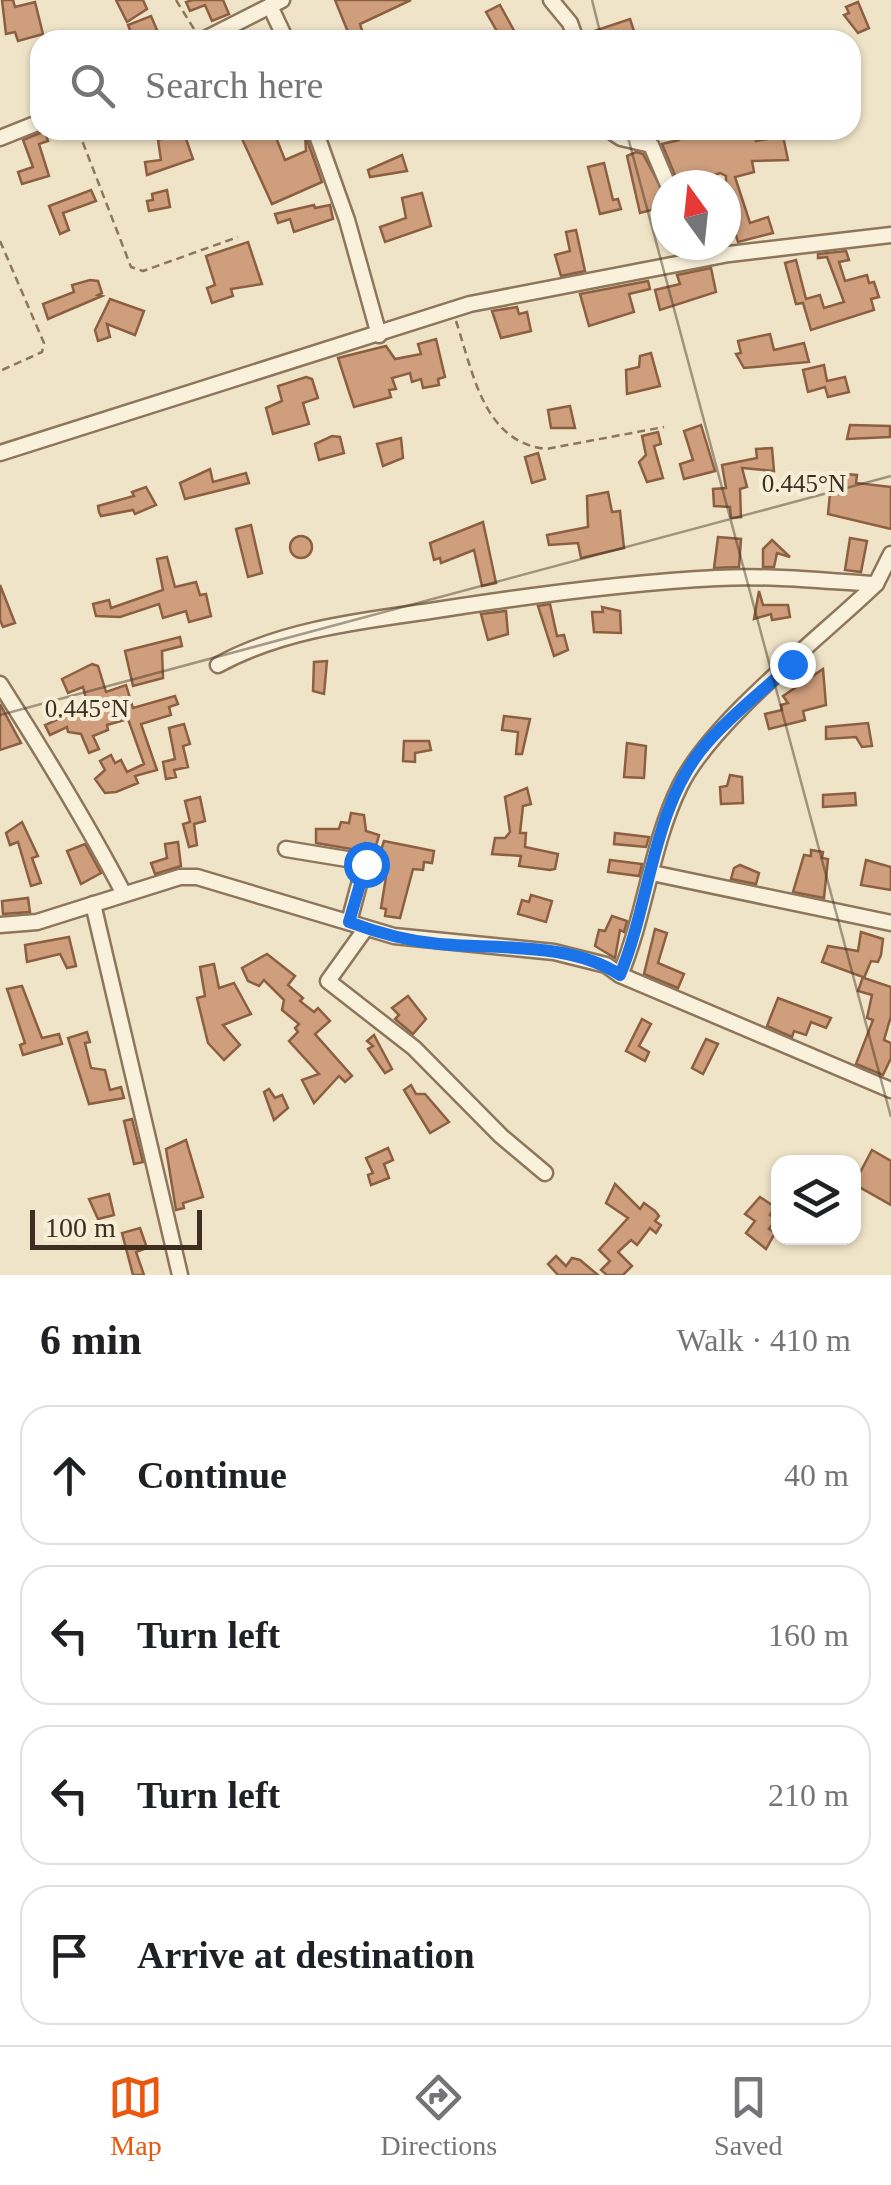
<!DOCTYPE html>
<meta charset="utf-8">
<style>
:root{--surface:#fff;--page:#f6f6f6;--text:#202124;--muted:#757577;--line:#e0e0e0;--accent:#ea580c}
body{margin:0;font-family:Georgia,serif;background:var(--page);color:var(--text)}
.controls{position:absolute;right:30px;bottom:30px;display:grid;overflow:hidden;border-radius:20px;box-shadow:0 2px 8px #0004}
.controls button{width:90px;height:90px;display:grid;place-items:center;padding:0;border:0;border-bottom:2px solid var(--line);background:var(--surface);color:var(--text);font:50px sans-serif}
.compass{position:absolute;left:651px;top:170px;width:90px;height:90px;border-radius:50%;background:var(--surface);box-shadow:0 2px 8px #0004;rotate:345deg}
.scale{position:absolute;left:30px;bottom:25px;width:172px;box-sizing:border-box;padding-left:10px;border:5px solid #3d2e20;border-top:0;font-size:28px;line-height:35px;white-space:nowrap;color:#3d2e20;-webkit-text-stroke:8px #f7eed8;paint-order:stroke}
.stop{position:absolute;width:30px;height:30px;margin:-22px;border:8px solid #1a73e8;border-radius:50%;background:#fff}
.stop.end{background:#1a73e8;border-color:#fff;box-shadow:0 2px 10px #0008}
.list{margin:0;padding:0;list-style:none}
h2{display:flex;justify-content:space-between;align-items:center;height:130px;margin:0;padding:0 40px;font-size:42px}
h2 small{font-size:32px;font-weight:400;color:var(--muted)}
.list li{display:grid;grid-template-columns:65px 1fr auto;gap:30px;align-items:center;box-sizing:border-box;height:140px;margin:0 20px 20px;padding:0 20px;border:2px solid var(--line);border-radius:30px}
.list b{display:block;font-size:38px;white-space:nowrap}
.list em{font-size:32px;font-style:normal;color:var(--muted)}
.icon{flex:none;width:55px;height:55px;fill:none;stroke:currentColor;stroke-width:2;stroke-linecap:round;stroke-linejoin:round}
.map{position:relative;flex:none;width:891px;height:1275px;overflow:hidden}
.search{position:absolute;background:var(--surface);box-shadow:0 2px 8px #0004;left:30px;right:30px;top:30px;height:110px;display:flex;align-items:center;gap:25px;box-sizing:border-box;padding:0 35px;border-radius:30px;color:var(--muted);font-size:38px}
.sheet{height:770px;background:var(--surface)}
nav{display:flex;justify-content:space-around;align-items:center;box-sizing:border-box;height:140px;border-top:2px solid var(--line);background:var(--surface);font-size:28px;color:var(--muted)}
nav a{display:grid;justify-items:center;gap:5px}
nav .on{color:var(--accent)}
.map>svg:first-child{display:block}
.building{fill:#cf9f7d;stroke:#8d5f41;stroke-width:2.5}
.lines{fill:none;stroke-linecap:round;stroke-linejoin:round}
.minor-casing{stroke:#8d765c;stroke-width:19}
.path{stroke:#8d765c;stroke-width:2.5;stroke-dasharray:8 5;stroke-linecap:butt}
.minor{stroke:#faf1dc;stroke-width:14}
.route{stroke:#1a73e8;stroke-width:12}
.ticks{fill:none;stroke:#3d2e20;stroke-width:2.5;stroke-opacity:0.45}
.ticks-label{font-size:25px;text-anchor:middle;fill:#3d2e20;stroke:#f7eed8;stroke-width:8;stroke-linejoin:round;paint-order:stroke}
</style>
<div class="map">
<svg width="891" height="1275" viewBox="0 0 891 1275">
<rect width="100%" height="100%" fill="#f0e4c8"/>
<g class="building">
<path d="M2 0H13L15 7 35 2 43 34 18 41 15 32 6 34Z"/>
<path d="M116 0H143L147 9 127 22Z"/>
<path d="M193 0H223L229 14 212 21 205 5 190 11 186 2Z"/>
<path d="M335 0H411L360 24 365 40H332L348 32Z"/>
<path d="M858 2 869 28 858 33 844 15 849 13 846 7Z"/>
<path d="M500 5 517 36 510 40H502L486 12Z"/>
<path d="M151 16 157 30 134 40 128 25Z"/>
<path d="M630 19 637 40H618L616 34 586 40 585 34Z"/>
<path d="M174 130H183L193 159 147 175 145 162 161 160 158 140 175 135Z"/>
<path d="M238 130H273L285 160 306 151 305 134 322 182 272 204Z"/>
<path d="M676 130H753L756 141 783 136 788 160 752 161 754 172 735 177 750 223 768 217 773 233 738 242 726 204V176L720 173 700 180 698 174 677 180 662 144 679 140Z"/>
<path d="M45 131 48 141 39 144 49 176 22 184 18 172 33 167 23 140Z"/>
<path d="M636 152 643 154 665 195 666 206 640 213 627 156Z"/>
<path d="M402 155 407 171 370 177 368 170Z"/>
<path d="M604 163 613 200 618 199 621 209 600 214 588 167Z"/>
<path d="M91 190 96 201 63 213 69 230 60 234 49 206Z"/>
<path d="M167 190 170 207 149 211 147 201 153 200 152 194Z"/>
<path d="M422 193 431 226 385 242 380 227 406 218 402 198Z"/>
<path d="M314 205 315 208 330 205 333 219 294 232 290 219 278 223 275 214Z"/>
<path d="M576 230 585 271 561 276 555 255 570 251 566 232Z"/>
<path d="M248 242 262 284 231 289 233 296 212 303 207 288 215 285 206 256Z"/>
<path d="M846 251 849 260 839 262 845 281 867 275 869 283 874 282 879 297 871 299 874 310 811 330 803 303 796 304 785 263 796 260 806 299 820 295 824 308 844 302 827 257 818 258V254Z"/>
<path d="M711 268 716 292 660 310 655 290 680 284 677 275Z"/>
<path d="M90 280 98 281 102 293 98 295 102 296 48 319 43 304 74 292 72 285Z"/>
<path d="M648 281 650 289 629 294 634 312 589 326 580 294Z"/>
<path d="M110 299 144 311 135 335 107 324 110 337 98 341 95 330Z"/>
<path d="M517 307 519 314 527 312 531 331 501 338 492 311Z"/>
<path d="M770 334 774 350 804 343 809 362 744 368 736 354 741 353 738 341Z"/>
<path d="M436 339 445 377 438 379 439 385 423 388 421 379 412 382 410 373 392 378 396 389 389 390 391 397 354 407 338 358 386 346 395 359 421 354 418 344Z"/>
<path d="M651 353 660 386 627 394 626 370 639 367 640 356Z"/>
<path d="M824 365 827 381 845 377 849 392 828 397 825 387 808 392 803 370Z"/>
<path d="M306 377 312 379 318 398 303 403 309 424 273 434 266 408 282 401 278 386Z"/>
<path d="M570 406 575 428H551L548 410Z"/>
<path d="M701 425 715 471 684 479 680 464 693 460 684 431Z"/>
<path d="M850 425 890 426V437L847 439Z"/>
<path d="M658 432 661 444 654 446 663 478 647 482 639 462 646 455 642 436Z"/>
<path d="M332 436 340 437 344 453 319 460 315 444Z"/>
<path d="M401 438 403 458 383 466 377 444Z"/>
<path d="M772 448 774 471 742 468 747 487 740 489 741 517 731 518 730 507 714 506 713 489 726 488 722 465 757 458 756 449Z"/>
<path d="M538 453 545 479 532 483 525 457Z"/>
<path d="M210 469 213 482 246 473 249 483 185 499 180 483Z"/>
<path d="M832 473 857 475 856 483 891 487V529L828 514Z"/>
<path d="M146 487 156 505 135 514 133 510 101 516 99 512 98 506 134 496 132 492Z"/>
<path d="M608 492 612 512 620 511 624 548 581 558 578 543 549 545 547 535 588 527 587 496Z"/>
<path d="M483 522 496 583 482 586 474 550 441 563 440 558 434 560 430 543Z"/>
<path d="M251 525 262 573 248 577 236 529Z"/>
<circle cx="301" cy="547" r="11"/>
<path d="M718 537 741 539 739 567 714 568Z"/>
<path d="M850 538 867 541 861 572 845 570Z"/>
<path d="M772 540 790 557 777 553 774 567H763V549Z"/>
<path d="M167 557 175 587 196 582 200 595 206 594 211 616 189 622 186 611 163 618 159 604 120 617 96 616 93 604 109 600 111 608 163 590 157 559Z"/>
<path d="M0 585 15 623 3 627 0 620Z"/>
<path d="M759 591 763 605H788L790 617 772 620 771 614 754 619Z"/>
<path d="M550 604 557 636 564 635 568 650 554 656 538 606Z"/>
<path d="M602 607 620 611 621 633 594 632 592 612H603Z"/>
<path d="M506 611 508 634 488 640 481 614Z"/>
<path d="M180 637 182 646 162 651 163 678 133 686 125 651Z"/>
<path d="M327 661 324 694 313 691 314 662Z"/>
<path d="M92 664 98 666 106 692 126 685 133 708 175 696 178 704 169 707 171 715 141 724 157 770 135 776 138 783 116 792 105 793 95 779 105 770 100 761 111 755 115 763 121 760 127 772 144 764 128 719 107 725 108 730 93 736 99 749 89 753 81 734 68 732 67 727 50 735 45 725 88 706 83 687 68 693 62 679Z"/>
<path d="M823 669 826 705 803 711 805 720 769 729 765 714 782 710 781 705 788 703 783 696Z"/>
<path d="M0 704 21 743 0 750Z"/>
<path d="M504 716 530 719 522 754H516L518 732 502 730Z"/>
<path d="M868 723 872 746 862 747 856 737 826 739V727Z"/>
<path d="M184 724 190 744 183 746 188 767 174 770 176 777 166 779 163 762 175 759 169 728Z"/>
<path d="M404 741H429L431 750 415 753V762L403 761Z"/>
<path d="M627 743 646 746 644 778 624 777Z"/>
<path d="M730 775 742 777 743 803 721 804 720 787 727 786Z"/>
<path d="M527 788 531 804 523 806 520 833H526L525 847 558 854 555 869 550 870 519 866 521 856 492 854 495 838H505L510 832 505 797Z"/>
<path d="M855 793 856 805 823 807V795Z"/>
<path d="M200 797 205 821 194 824 197 845 189 847 183 824 190 822 185 801Z"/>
<path d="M351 813 364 815 366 831 379 835 376 846 365 843 363 851 316 843V829H339L341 822 349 823Z"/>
<path d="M22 822 38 856 32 858 41 883 31 886 18 842 10 845 6 833Z"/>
<path d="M615 833 649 837 646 847 614 844Z"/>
<path d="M384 841 434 851 432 863 424 862 423 870 413 869 400 918 385 916 386 909 381 908 386 877 373 874Z"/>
<path d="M178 842 181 866 155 874 151 863 167 858 165 844Z"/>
<path d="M85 844 101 873 81 884 67 851Z"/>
<path d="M811 850 823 852 822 858 828 859 824 898 793 892 804 855 811 856Z"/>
<path d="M610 860 642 864 639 876 608 872Z"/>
<path d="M866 860 891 867V890L861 885Z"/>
<path d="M740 865 759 873 756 884 731 879 734 868Z"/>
<path d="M531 895 552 901 546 922 518 914 522 900 529 902Z"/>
<path d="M28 898 30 912 3 914 2 901Z"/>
<path d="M612 916 627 921 624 932 620 930 615 958 595 946 599 930 605 931Z"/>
<path d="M655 929 667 933 658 963 684 974 678 988 644 974Z"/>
<path d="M861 932 883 939 881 955 878 962 871 961 864 978 891 987V1016L884 1040 891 1043V1058L883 1075 856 1064 873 1020 867 1018 872 995 858 991 863 977 822 962 828 946 858 951Z"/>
<path d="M69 937 76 966 67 968 60 954 27 962 25 945Z"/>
<path d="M267 954 295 976 288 985 303 998 300 1001 314 1012 318 1008 330 1021 315 1034 352 1076 345 1082 339 1076 314 1103 302 1080 319 1074 289 1041 298 1032 295 1028 299 1024 282 1010 284 1000 264 980 259 986 248 981 242 968Z"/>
<path d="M214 964 219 988 234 983 251 1014 223 1025 240 1045 224 1060 208 1043 197 998 205 996 200 967Z"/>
<path d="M22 986 42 1038 59 1034 62 1044 23 1055 20 1045 25 1043 7 989Z"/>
<path d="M408 996 426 1019 413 1034 395 1019 399 1015 392 1008Z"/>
<path d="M778 998 831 1018 826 1028 811 1022 806 1035 794 1031 792 1037 767 1026Z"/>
<path d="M642 1019 651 1024 639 1046 649 1052 645 1061 626 1051Z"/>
<path d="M87 1032 90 1042 85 1043 91 1068 105 1070 110 1090 121 1087 124 1098 89 1104 68 1038Z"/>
<path d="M374 1035 392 1069 385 1073 368 1049 373 1046 367 1041Z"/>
<path d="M706 1039 718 1044 703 1074 692 1068Z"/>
<path d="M411 1085 416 1094H425L449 1122 430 1133 404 1090Z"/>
<path d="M269 1089 275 1098 282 1095 288 1108 274 1120 264 1092Z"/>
<path d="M132 1119 143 1162 134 1164 124 1121Z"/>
<path d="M186 1140 203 1197 183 1203 184 1208 176 1210 166 1149Z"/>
<path d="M388 1148 393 1160 384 1164 389 1178 371 1185 368 1175 373 1173 366 1158Z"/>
<path d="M872 1150 891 1161V1205L854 1184Z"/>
<path d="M615 1184 640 1209 644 1203 655 1211 659 1216 655 1221 661 1225 656 1233 650 1228 637 1245 631 1240 618 1252 632 1266 623 1275H607L601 1270 610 1261 599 1250 628 1218 606 1203Z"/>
<path d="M109 1194 114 1215 98 1219 89 1199Z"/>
<path d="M760 1197 775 1207 770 1215 776 1219 769 1229 775 1233 766 1249 746 1233 755 1221 745 1214Z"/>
<path d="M140 1228 147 1248 136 1252 144 1275H133L122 1233Z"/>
<path d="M556 1256 566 1266 572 1258 580 1260 598 1275H558L548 1264Z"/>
</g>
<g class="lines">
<defs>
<g id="minor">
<path d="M551 0 570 23 576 40"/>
<path d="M270 6 286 40"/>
<path d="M203 40 282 0"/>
<path d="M315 130 347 220 379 335"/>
<path d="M609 130 621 138 651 145 668 185"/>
<path d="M0 138 40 122"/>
<path d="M691 245 696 260"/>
<path d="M0 453 470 304 729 254 891 235"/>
<path d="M218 665C281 630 360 621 430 611 525 596 621 583 717 578 770 575 823 581 876 584"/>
<path d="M0 684C44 753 86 821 124 894"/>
<path d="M286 849 365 862 349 922"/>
<path d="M652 873 891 923"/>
<path d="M93 904 180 1275"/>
<path d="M0 925 37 922 180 877H197L394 936 554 952 606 965 620 975C646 913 651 845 680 786 712 721 821 637 876 584L891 554"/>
<path d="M366 928 328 981 414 1048 501 1136 545 1173"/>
<path d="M620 975 891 1090"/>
</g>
</defs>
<use href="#minor" class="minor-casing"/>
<g class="path">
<path d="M176 0 194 29"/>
<path d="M78 130 131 267 143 271 238 237"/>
<path d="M0 241 44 343 42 352 0 371"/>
<path d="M456 321C473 372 483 442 546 449L664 427"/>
</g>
<use href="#minor" class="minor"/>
</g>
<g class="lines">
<path class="route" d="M366 864 349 922C378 933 409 941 439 944 497 949 571 942 620 975 651 901 652 805 707 743 732 714 764 690 792 664"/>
</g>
<path class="ticks" d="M592 0 602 40M626 130 891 1117M0 715 891 476"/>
<g class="ticks-label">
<text x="804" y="492">0.445°N</text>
<text x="87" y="717">0.445°N</text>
</g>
</svg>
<div class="controls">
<button><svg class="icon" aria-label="layers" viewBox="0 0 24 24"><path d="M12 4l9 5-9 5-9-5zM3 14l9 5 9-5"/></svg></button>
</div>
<svg class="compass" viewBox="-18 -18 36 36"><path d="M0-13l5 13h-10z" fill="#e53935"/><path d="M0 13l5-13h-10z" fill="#757577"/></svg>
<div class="scale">100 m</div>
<div class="stop" style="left:366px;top:864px"></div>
<div class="stop end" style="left:792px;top:664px"></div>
<div class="search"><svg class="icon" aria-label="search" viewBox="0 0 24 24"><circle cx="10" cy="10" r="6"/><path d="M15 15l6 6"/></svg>Search here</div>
</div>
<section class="sheet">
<h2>6 min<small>Walk · 410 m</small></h2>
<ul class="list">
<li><svg class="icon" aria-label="ahead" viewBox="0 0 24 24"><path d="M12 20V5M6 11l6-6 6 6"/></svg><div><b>Continue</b></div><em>40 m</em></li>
<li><svg class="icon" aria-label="left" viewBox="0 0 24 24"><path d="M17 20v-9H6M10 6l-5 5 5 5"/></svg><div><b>Turn left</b></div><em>160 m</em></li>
<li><svg class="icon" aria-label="left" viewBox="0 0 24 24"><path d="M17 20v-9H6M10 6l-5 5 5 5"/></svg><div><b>Turn left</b></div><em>210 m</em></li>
<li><svg class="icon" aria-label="arrive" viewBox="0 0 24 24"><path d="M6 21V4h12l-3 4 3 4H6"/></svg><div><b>Arrive at destination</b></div></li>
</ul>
</section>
<nav>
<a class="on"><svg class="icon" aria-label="map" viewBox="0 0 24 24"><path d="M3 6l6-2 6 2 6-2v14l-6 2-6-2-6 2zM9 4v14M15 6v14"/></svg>Map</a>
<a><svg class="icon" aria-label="directions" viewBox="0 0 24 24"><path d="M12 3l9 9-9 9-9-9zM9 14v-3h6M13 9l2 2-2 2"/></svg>Directions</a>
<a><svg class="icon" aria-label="saved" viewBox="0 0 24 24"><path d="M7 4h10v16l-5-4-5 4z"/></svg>Saved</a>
</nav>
